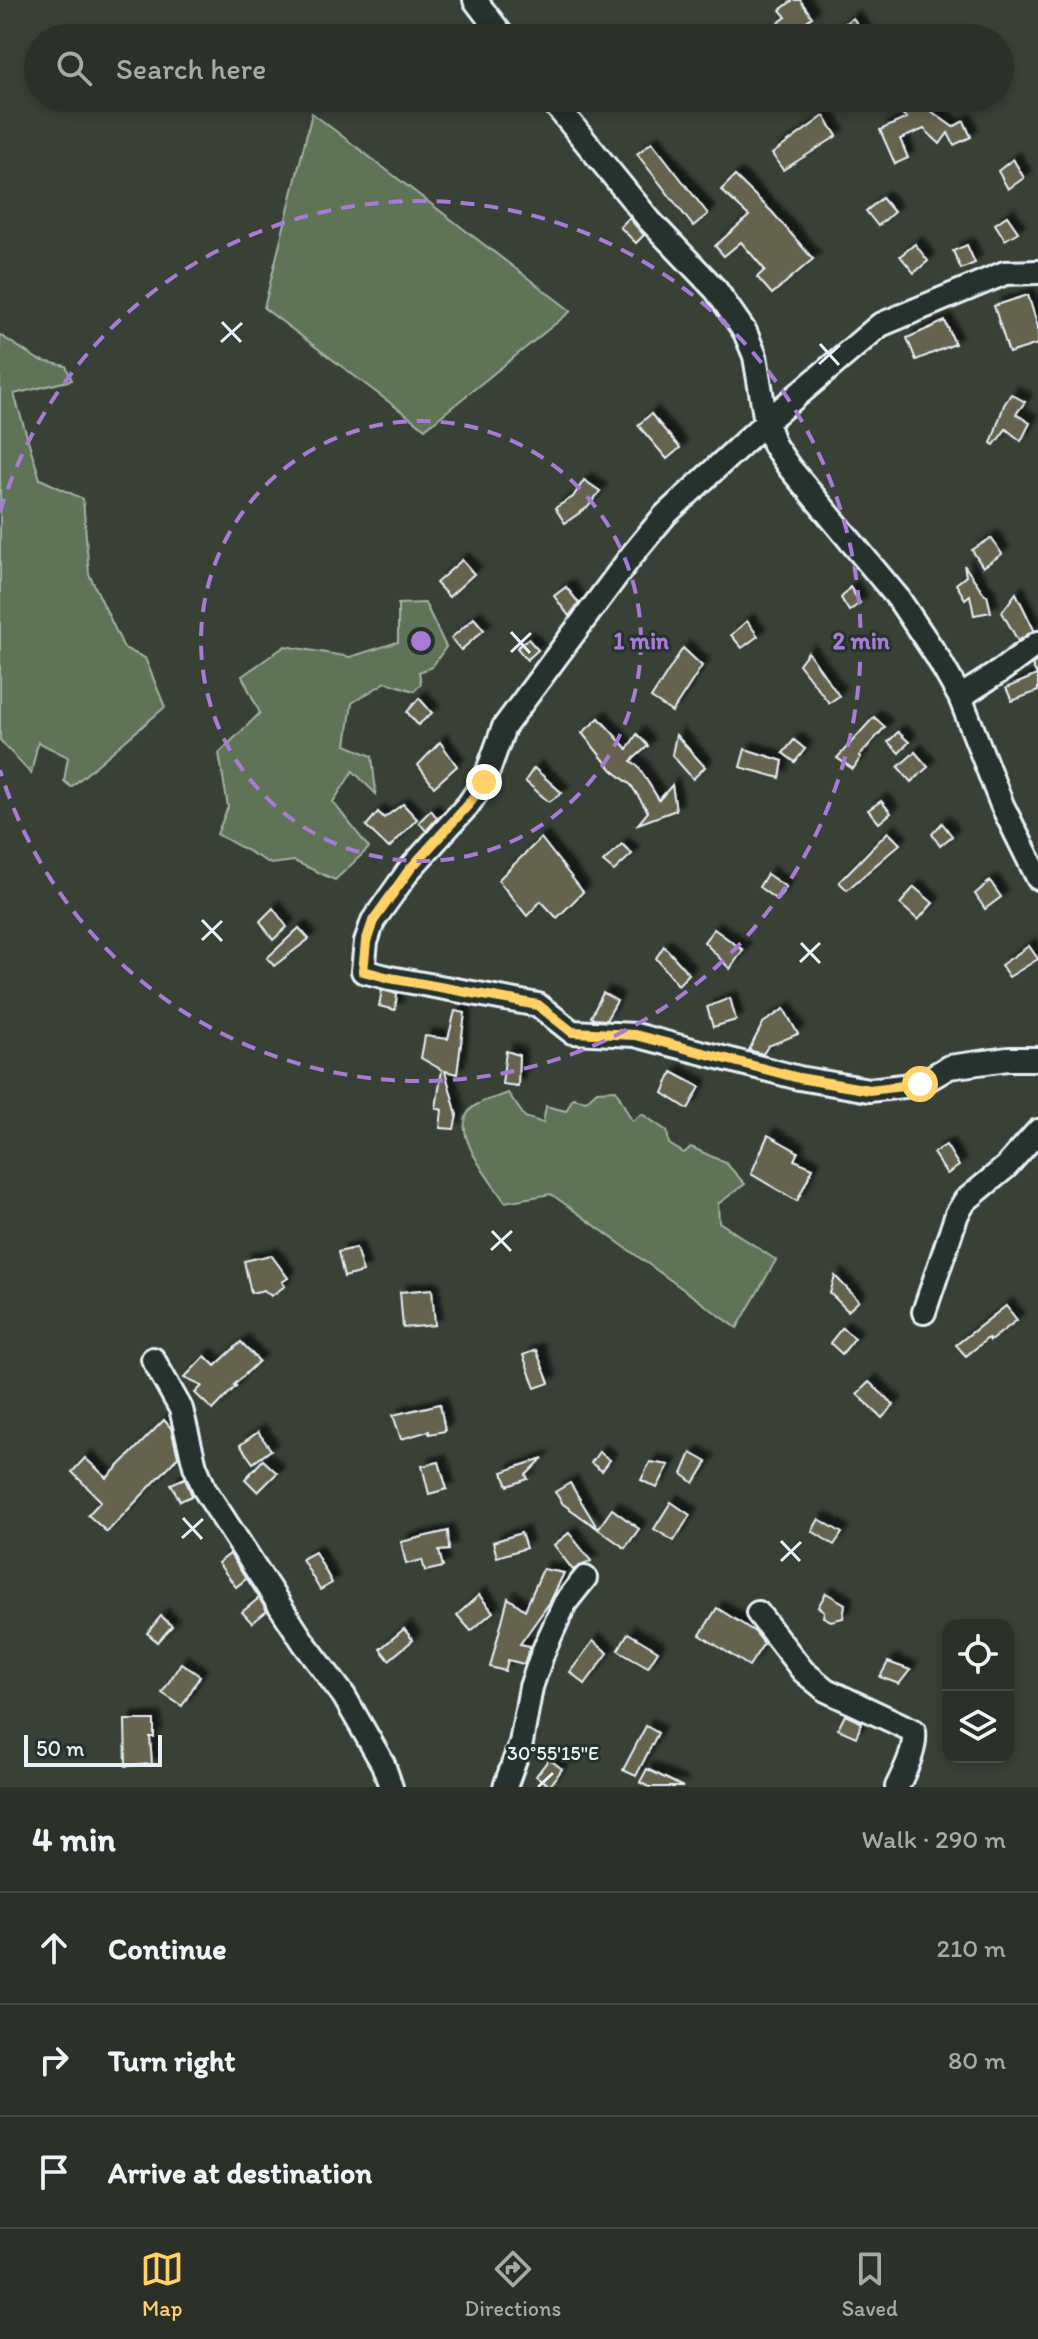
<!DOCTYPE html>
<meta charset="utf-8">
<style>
:root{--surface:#2b3129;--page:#373d35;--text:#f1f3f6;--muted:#a6a9a8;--line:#474c46;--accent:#ffd166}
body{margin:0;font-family:Itim,sans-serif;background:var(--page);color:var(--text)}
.controls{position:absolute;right:24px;bottom:24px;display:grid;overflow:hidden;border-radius:16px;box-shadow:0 4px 12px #0003}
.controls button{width:72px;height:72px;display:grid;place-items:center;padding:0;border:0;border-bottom:2px solid var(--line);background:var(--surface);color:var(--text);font:40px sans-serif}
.scale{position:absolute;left:24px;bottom:20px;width:138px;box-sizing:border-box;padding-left:8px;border:4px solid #e8f1f8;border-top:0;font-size:22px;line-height:28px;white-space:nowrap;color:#e8f1f8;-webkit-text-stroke:6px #26332d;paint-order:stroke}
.stop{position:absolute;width:24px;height:24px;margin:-18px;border:6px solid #ffd166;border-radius:50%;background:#fff}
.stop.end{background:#ffd166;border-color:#fff;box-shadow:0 2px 8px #0008}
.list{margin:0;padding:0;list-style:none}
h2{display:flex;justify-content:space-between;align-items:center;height:104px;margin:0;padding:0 32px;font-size:34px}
h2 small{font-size:26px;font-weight:400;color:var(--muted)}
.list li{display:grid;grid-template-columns:52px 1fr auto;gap:24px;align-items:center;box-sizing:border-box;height:112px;padding:0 32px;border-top:2px solid var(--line)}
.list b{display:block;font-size:30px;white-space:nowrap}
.list em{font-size:26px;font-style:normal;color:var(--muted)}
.icon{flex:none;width:44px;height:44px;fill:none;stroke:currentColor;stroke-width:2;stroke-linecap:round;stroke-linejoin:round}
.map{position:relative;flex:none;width:1038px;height:1787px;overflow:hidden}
.search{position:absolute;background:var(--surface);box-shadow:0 4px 12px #0003;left:24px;right:24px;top:24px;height:88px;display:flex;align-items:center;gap:20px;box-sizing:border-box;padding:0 28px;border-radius:44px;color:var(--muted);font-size:30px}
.sheet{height:440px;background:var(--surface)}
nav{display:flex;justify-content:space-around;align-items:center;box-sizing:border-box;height:112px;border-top:2px solid var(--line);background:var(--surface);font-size:22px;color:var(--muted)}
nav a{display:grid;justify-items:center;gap:4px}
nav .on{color:var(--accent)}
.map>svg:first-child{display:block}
.green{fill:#5e7356;stroke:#a3b2a7;stroke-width:2}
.building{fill:#65624e;stroke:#e8f1f8;stroke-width:2;filter:url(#shadow)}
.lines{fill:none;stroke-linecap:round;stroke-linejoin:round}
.street-casing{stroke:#e8f1f8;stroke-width:28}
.street{stroke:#26332d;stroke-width:22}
.route{stroke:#ffd166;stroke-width:10}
.ticks{fill:none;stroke:#e8f1f8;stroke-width:3}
.ring{fill:none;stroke:#a77bd6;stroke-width:4;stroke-dasharray:14 10}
.ticks-label{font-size:20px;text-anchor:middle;fill:#e8f1f8;stroke:#26332d;stroke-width:6;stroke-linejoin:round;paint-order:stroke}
.centre{fill:#a77bd6;stroke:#26332d;stroke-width:4}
.ring-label{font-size:24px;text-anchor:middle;font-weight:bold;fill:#a77bd6;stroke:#26332d;stroke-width:6;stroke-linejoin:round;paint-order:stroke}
</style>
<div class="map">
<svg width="1038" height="1787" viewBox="0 0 1038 1787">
<defs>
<filter id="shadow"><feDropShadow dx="7" dy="-7" stdDeviation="2" flood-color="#0009"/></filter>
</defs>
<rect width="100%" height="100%" fill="#394137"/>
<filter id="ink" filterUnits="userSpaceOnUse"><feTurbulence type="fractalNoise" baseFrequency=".0125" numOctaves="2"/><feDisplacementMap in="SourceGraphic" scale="16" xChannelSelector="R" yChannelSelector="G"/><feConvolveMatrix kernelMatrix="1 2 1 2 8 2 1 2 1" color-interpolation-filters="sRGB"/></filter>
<g filter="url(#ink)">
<g class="green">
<path d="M312 113 571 311 425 429 264 308Z"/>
<path d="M0 335 39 360 66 366 72 380 14 394 40 479 83 499 89 574 124 648 145 658 165 707 71 787 64 781 68 757 38 742 31 774 0 740Z"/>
<path d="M425 603 446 647 432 667 419 672 421 684 414 691 386 682 352 703 346 745 372 756 376 794 353 771 333 802 369 848 335 880 294 861 271 864 217 834 228 807 219 753 260 713 242 676 285 646 350 657 398 642V604Z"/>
<path d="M616 1090 632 1121 642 1114 667 1131 669 1144 684 1153 691 1147 726 1163 745 1184 718 1204 719 1222 776 1260 737 1328 551 1194 505 1202C491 1181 441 1123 478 1104 487 1099 499 1097 508 1093L525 1117 543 1123 546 1106 566 1111 573 1098 586 1101 597 1091Z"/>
</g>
<g class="building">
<path d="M793 0H800L812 17 786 36 777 24 786 17 780 10Z"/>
<path d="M853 18 867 38H824Z"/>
<path d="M882 98H913L953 127 964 121 971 137 954 145 948 133 940 144 924 129 900 139 908 158 895 164 880 130 907 118Z"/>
<path d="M824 116 837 136 783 170 772 154Z"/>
<path d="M652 142 708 214 693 226 637 154Z"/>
<path d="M1013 159 1024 178 1008 189 998 171Z"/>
<path d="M735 176 772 212 813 259 772 294 757 277 765 270 741 242 724 256 715 246 749 216 721 190Z"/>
<path d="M882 198 894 212 878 226 866 211Z"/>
<path d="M1007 216 1018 232 1005 240 995 224Z"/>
<path d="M629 218 644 235 636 243 620 227Z"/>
<path d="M915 244 928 261 914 273 900 256Z"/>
<path d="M967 245 975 263 961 269 953 251Z"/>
<path d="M1028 295 1038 327V344L1009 353 994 306Z"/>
<path d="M945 321 955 344 916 360 907 338Z"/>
<path d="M1011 394 1025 402 1016 414 1030 423 1021 441 1006 429 994 445 991 443 1004 405Z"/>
<path d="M651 414 680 448 667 459 638 425Z"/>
<path d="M584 480 600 491 588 507 565 523 555 508 573 497Z"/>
<path d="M991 538 1002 554 983 567 972 550Z"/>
<path d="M462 560 474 574 449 597 436 583Z"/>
<path d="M964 565 985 595H987L991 612 974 615 970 595 965 599 956 584 966 576Z"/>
<path d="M566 587 579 603 569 616 554 596Z"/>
<path d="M850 587 860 603 849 611 841 598Z"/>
<path d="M1016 593 1034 630 1018 641 1002 612Z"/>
<path d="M474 618 484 630 461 650 451 638Z"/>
<path d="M747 621 758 636 742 648 731 635Z"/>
<path d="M528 639 538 650 527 660 517 648Z"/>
<path d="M683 648 702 666 672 712 651 698Z"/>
<path d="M808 652 839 696 829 703 799 664Z"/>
<path d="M1038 660V691L1012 701 1006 688 1037 675 1032 665Z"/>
<path d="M419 698 432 713 418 725 407 712Z"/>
<path d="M874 717 885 727 859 756 861 757 853 769 837 758Z"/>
<path d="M599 718 627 749 637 734 648 746 631 761 638 766 659 800 672 785 676 810 638 824 648 812 631 785 612 770 582 733Z"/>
<path d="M898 732 909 742 899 753 888 742Z"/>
<path d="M676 735 705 767 693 779 672 755Z"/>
<path d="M794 740 805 749 795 762 783 753Z"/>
<path d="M440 742 457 766 434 787 418 765Z"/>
<path d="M745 749 783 761 780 778 740 767Z"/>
<path d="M915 752 928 767 911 782 898 767Z"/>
<path d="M534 768 562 793 549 802 525 781Z"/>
<path d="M881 801 891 813 879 823 868 810Z"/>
<path d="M403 804 417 819 389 848 366 826 378 812 384 818Z"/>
<path d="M431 810 437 818 426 831 419 822Z"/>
<path d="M942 823 952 836 940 846 932 834Z"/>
<path d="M888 832 900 844 847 890 839 882Z"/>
<path d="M541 838 583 892 557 918 541 901 527 916 498 880Z"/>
<path d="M622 844 632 854 614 871 603 862Z"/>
<path d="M767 874 786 887 777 900 759 887Z"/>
<path d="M990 881 1001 897 985 909 975 894Z"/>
<path d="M914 887 933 903 918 920 900 904Z"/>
<path d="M273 908 287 927 273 940 260 921Z"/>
<path d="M299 928 309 939 274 966 267 958Z"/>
<path d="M714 929 743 950 730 969 704 942Z"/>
<path d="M664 946 689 974 678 985 656 958Z"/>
<path d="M1029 946 1038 959 1009 977 1001 965Z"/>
<path d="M382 990 397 994 395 1010 379 1006Z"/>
<path d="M603 993 617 1001 606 1020 594 1019 591 1017Z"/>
<path d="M730 998 736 1020 713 1027 707 1007Z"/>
<path d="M784 1009 798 1034 768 1046 763 1054 749 1050 763 1023Z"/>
<path d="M455 1011 465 1013 457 1074 445 1071 457 1115 454 1129 440 1128 442 1110 436 1108 442 1070 421 1058 425 1036 448 1039Z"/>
<path d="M506 1051 519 1055 518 1086 502 1084Z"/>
<path d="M672 1072 700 1087 688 1109 663 1093Z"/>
<path d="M768 1135 798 1152 794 1160 813 1168 797 1201 751 1174Z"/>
<path d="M946 1145 959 1166 947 1174 933 1153Z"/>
<path d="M356 1248 363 1272 344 1277 338 1252Z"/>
<path d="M271 1255 288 1278 282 1282 285 1286 271 1296 264 1290 251 1293 244 1261Z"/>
<path d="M835 1276 859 1301 848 1311 830 1293Z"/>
<path d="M432 1289 435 1325 403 1328 400 1292Z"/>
<path d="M1006 1306 1017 1320 990 1341 988 1338 966 1356 956 1345Z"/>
<path d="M842 1328 855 1338 842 1354 830 1343Z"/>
<path d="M241 1342 259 1361 234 1385 236 1386 213 1410 195 1393 202 1386 184 1378 205 1356 215 1366Z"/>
<path d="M536 1350 549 1383 535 1388 523 1355Z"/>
<path d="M869 1382 894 1405 882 1418 857 1394Z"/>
<path d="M440 1404 445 1431 429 1434V1431L401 1439 393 1415Z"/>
<path d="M164 1420 171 1428 178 1457 107 1532 88 1515 101 1501 72 1472 85 1458 107 1478Z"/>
<path d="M258 1432 271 1450 253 1463 240 1445Z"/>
<path d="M599 1452 610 1460 602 1471 591 1463Z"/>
<path d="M691 1453 707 1462 694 1483 682 1474Z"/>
<path d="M543 1458 526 1475 528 1479 508 1486 502 1472Z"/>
<path d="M263 1460 277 1473 258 1492 245 1479Z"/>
<path d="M439 1462 447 1489 429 1494 422 1466Z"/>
<path d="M650 1462 669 1465 657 1488 641 1480Z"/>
<path d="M185 1478 192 1496 180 1501 171 1484Z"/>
<path d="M570 1483 598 1529 612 1509 639 1529 625 1548 563 1504 555 1492Z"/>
<path d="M671 1502 690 1515 674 1541 654 1529Z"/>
<path d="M819 1519 842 1533 834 1545 812 1531Z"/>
<path d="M448 1531 449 1550 439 1551 443 1567 425 1571 422 1560 406 1564 401 1542Z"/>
<path d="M521 1533 526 1548 497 1557 493 1542Z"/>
<path d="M569 1533 591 1561 573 1570 554 1545Z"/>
<path d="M315 1552 332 1583 320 1590 302 1559Z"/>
<path d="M230 1554 246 1579 236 1587 218 1563Z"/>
<path d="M543 1569 564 1573 550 1602 520 1644 530 1646 524 1664 508 1660 505 1671 490 1667 508 1598 525 1610Z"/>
<path d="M826 1593 845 1604 843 1618 831 1621 823 1617 824 1611 818 1607Z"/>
<path d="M479 1595 493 1612 471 1631 457 1615Z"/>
<path d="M259 1598 267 1611 252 1623 242 1612Z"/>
<path d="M717 1608 755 1632 764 1643 749 1666 700 1635Z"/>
<path d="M161 1616 172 1626 158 1642 147 1633Z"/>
<path d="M404 1629 413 1640 389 1660 380 1649Z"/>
<path d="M628 1633 658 1651 648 1667 618 1650Z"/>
<path d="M593 1641 608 1653 585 1684 570 1672Z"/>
<path d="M888 1662 910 1670 899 1684 880 1677Z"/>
<path d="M181 1663 200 1676 182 1706 162 1693Z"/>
<path d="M845 1715 862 1723 856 1737 838 1729Z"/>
<path d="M125 1720H154V1737H150L152 1764 126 1766Z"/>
<path d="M646 1726 658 1733 636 1776 623 1770Z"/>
<path d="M549 1759 562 1769 550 1786 536 1776Z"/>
<path d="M647 1769 683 1787H649L640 1782Z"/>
</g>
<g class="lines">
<defs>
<g id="street">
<path d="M475 0 504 38"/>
<path d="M550 98 650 221 716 290 745 332 755 356 766 422 774 445 789 467 898 598 938 658 960 697 1002 805 1038 878"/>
<path d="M1038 272 1005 273 880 325 766 422 665 515 632 555 504 727 484 782 468 805 410 869 373 921 366 942 363 971 390 978 538 1005 572 1032 635 1035 799 1078 869 1090 920 1084 949 1067 1008 1059H1038"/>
<path d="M960 697 999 672 1038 643"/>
<path d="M924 1312 957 1214 965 1201 1006 1167 1038 1131"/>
<path d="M153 1359 181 1409 195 1466 205 1490 304 1643 344 1696 383 1764 391 1787"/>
<path d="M758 1613 803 1671 826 1690 914 1731C916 1750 905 1770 897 1787"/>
<path d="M505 1787 521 1743 531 1687 543 1652 565 1603 585 1578"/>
</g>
</defs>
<use href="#street" class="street-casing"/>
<use href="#street" class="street"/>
</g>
</g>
<g class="lines" filter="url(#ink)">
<path class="route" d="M484 782 468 805 410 869 373 921 366 942 363 971 390 978 538 1005 572 1032 635 1035 799 1078 869 1090 920 1084"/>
</g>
<path class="ticks" d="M222 322 241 342M221 342 242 323M820 344 839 365M819 364 840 345M511 632 530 653M511 652 531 633M202 920 222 941M202 940 222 921M801 943 820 963M800 962 820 943M492 1231 511 1251M491 1250 512 1231M183 1518 202 1539M182 1538 203 1519M781 1541 800 1561M781 1561 801 1542M538 1787 553 1773"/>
<g class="ring">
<circle cx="421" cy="641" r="220"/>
<path d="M0 512A440 440 0 1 1 0 770"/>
</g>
<g class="ticks-label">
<text x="553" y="1760">30°55'15"E</text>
</g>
<circle cx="421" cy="641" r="12" class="centre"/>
<g class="ring-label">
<text x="641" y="649">1 min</text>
<text x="861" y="649">2 min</text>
</g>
</svg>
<div class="controls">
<button><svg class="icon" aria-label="locate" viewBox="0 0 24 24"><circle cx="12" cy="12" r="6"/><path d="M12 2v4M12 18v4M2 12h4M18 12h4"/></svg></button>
<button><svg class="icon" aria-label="layers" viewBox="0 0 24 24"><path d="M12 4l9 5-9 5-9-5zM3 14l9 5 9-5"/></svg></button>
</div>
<div class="scale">50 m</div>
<div class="stop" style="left:920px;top:1084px"></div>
<div class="stop end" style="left:484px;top:782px"></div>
<div class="search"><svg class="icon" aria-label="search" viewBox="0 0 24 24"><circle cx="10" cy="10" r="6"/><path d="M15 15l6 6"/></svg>Search here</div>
</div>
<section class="sheet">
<h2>4 min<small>Walk · 290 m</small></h2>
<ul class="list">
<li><svg class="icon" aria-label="ahead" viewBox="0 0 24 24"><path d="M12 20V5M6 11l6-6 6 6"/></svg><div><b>Continue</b></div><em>210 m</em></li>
<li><svg class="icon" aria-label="right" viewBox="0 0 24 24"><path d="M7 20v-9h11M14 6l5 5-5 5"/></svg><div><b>Turn right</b></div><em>80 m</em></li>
<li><svg class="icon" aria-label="arrive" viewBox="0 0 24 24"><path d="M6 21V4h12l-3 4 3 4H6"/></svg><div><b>Arrive at destination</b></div></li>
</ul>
</section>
<nav>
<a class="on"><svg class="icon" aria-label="map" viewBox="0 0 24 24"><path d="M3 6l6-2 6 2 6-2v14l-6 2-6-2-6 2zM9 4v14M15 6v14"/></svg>Map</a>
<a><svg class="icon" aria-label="directions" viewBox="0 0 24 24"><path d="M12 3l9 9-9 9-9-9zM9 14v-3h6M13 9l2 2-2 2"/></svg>Directions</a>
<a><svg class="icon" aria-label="saved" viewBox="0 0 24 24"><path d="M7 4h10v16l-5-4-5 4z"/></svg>Saved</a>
</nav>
